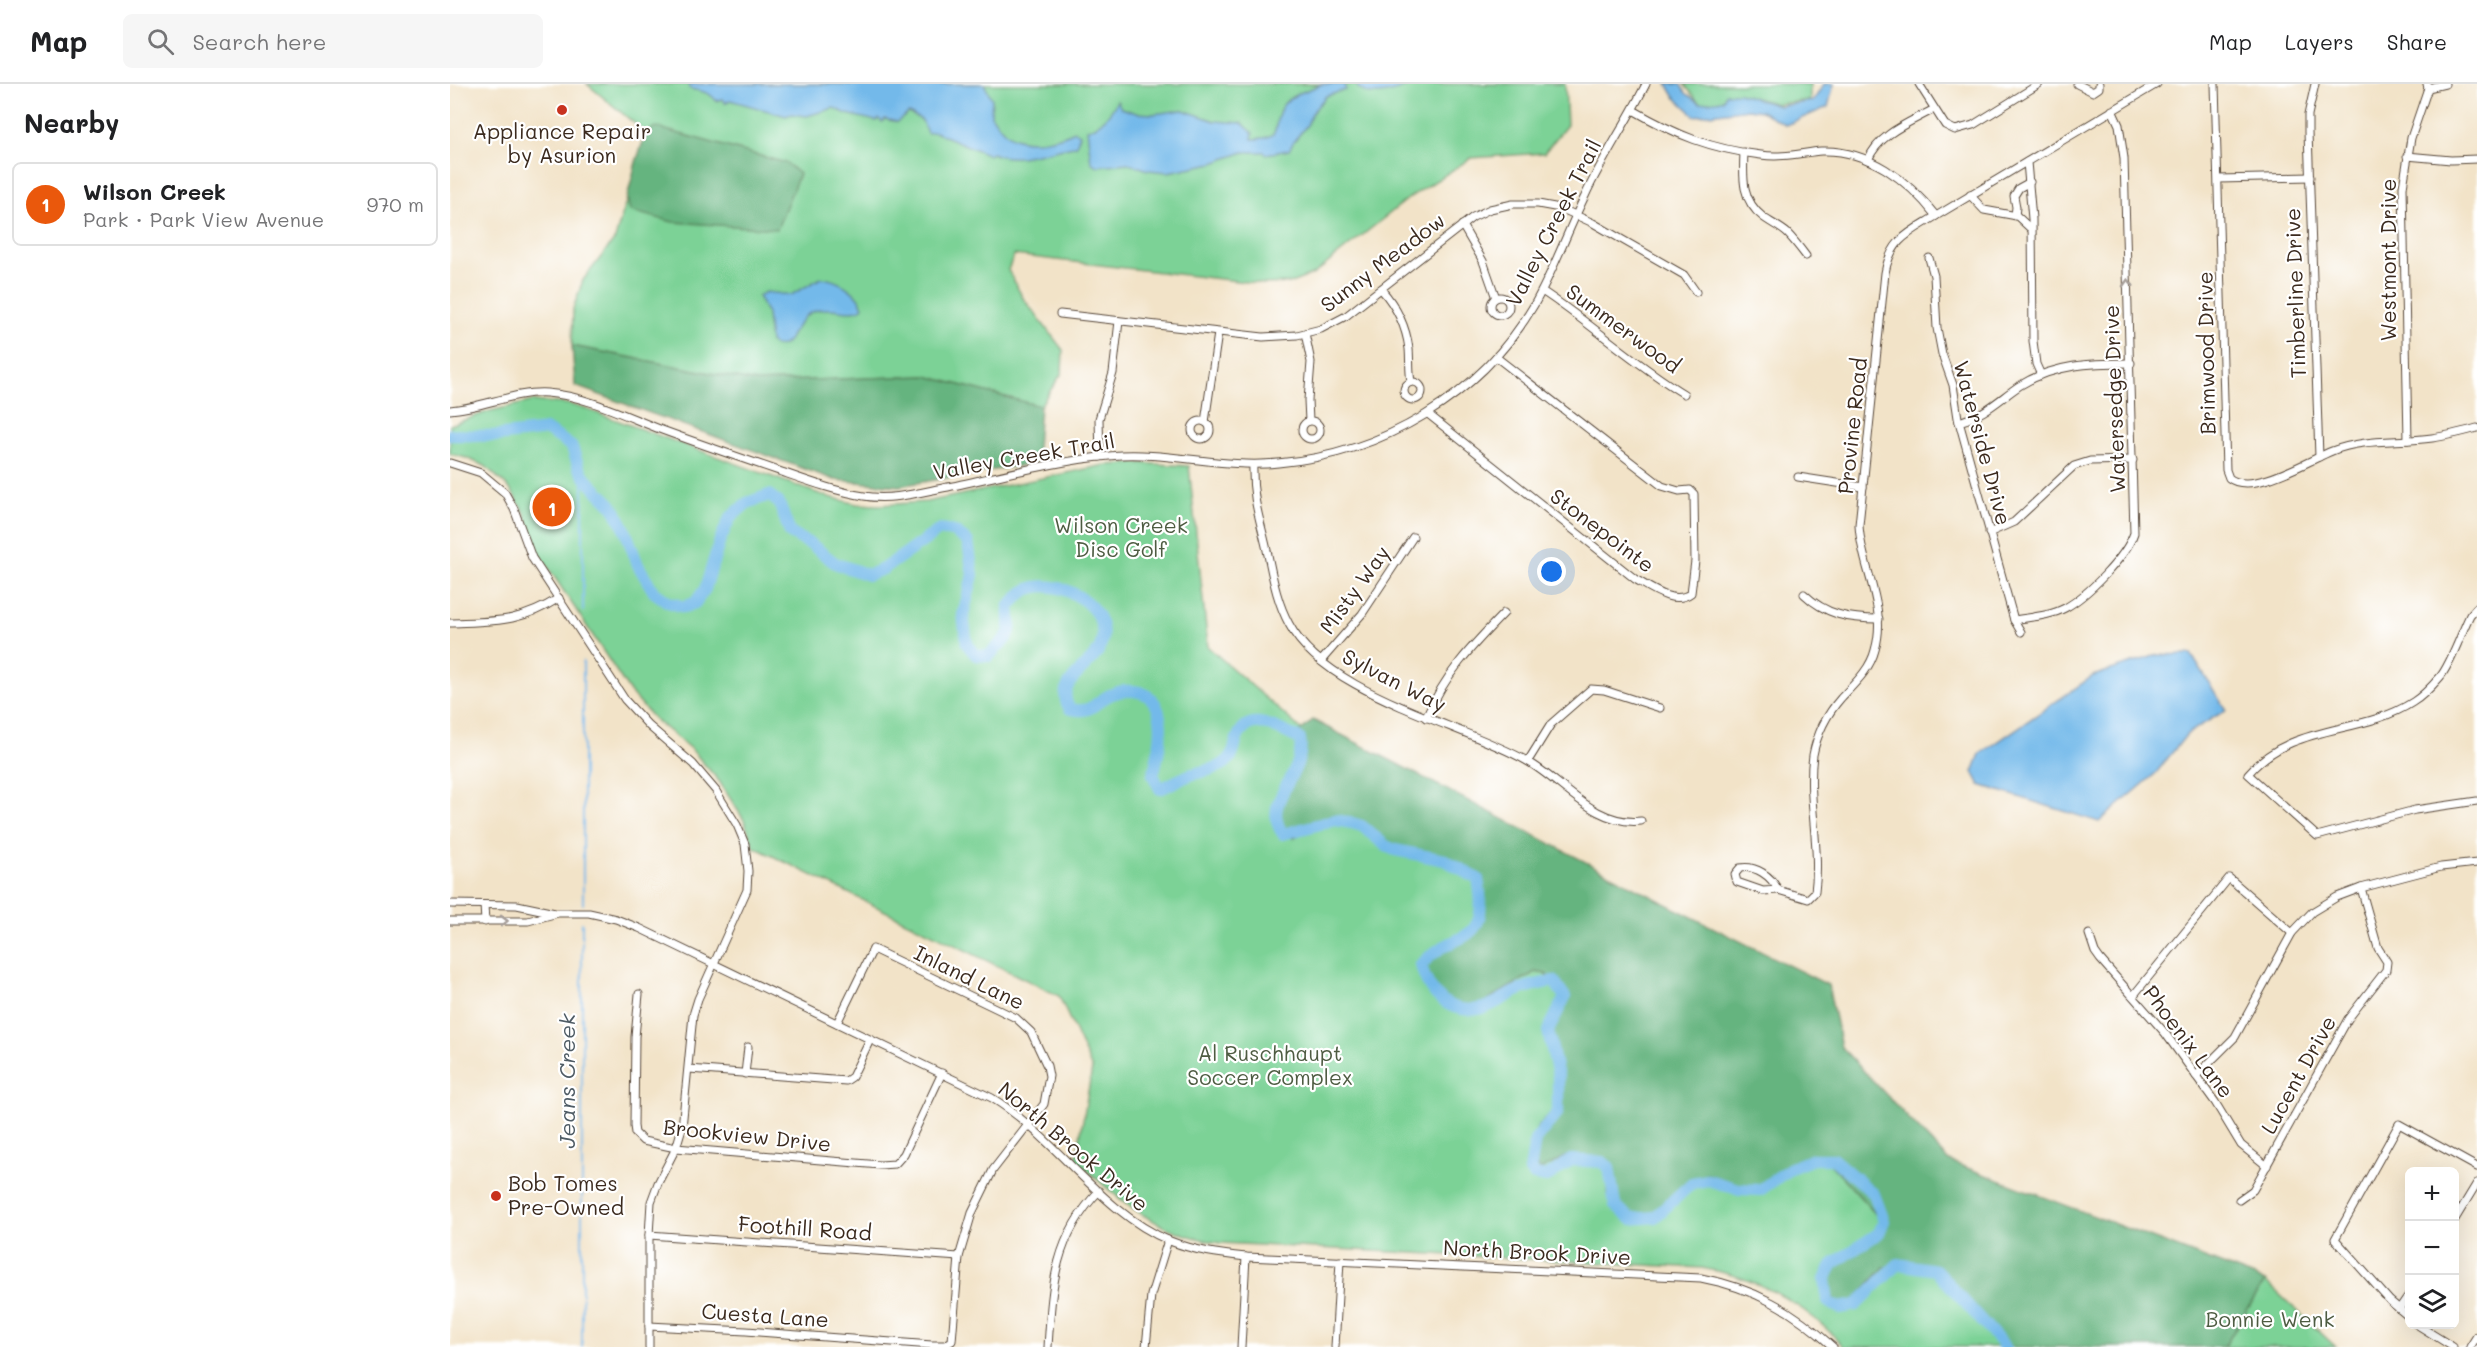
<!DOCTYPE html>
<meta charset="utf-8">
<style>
:root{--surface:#fff;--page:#f6f6f6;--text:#202124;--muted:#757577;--line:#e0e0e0;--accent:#ea580c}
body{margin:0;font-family:Mali,sans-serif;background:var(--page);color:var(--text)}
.controls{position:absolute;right:18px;bottom:18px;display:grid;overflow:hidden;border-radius:9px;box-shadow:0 6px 24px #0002}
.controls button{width:54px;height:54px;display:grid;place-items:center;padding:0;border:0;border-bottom:2px solid var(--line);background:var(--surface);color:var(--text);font:30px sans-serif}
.you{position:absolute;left:1102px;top:488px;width:21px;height:21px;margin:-15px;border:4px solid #fff;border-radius:50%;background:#1a73e8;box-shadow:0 0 0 9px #1a73e833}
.badge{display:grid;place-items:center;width:39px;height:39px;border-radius:50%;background:var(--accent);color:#fff;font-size:20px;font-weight:700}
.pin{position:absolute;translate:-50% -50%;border:3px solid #fff;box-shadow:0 2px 6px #0006}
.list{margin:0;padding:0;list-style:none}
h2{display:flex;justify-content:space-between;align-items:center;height:78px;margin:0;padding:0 24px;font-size:26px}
h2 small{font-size:20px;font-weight:400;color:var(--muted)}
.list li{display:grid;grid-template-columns:39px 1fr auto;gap:18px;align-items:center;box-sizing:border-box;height:84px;margin:0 12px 12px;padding:0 12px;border:2px solid var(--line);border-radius:9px}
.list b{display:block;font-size:22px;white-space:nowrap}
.list p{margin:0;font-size:20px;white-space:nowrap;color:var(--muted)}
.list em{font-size:20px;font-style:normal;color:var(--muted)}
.icon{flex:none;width:33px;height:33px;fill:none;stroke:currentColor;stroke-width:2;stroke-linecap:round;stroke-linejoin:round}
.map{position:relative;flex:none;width:2027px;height:1263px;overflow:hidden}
header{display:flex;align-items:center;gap:36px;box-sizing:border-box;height:84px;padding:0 30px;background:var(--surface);border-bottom:2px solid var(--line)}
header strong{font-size:28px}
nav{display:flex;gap:33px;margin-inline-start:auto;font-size:21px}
.search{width:420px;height:54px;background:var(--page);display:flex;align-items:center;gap:15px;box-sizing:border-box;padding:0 21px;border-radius:9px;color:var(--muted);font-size:22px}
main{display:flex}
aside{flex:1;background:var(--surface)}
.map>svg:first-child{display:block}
.green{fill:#7cd296;stroke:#5c7e5a;stroke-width:1.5}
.forest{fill:#65b47f;stroke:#506f4e;stroke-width:1.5}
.water{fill:#73b9ea;stroke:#577284;stroke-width:1.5}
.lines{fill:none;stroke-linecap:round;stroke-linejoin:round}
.stream{stroke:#73b9ea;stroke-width:2}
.river{stroke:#73b9ea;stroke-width:12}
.minor-casing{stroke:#564638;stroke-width:9}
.minor{stroke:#fff;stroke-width:7}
.oneway{stroke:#a79f9a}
.poi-dot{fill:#c8321e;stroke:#fff;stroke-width:2}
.labels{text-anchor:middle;stroke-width:4.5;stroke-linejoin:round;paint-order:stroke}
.poi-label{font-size:21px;fill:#3b2a1e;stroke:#fff}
.street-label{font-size:21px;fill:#3b2a1e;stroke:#fff}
.park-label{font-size:21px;fill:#4e5c42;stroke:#fff}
.water-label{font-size:22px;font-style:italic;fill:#4f5c65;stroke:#fff}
</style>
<header>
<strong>Map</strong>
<div class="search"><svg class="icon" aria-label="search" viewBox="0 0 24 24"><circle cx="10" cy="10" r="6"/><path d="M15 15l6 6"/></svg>Search here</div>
<nav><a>Map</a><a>Layers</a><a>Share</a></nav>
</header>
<main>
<aside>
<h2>Nearby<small></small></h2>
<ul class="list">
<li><span class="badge">1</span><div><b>Wilson Creek</b><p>Park · Park View Avenue</p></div><em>970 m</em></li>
</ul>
</aside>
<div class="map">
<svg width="2027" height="1263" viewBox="0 0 2027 1263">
<rect width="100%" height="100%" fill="#fff"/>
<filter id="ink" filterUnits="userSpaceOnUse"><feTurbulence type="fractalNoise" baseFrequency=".0167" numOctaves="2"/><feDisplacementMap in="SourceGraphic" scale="12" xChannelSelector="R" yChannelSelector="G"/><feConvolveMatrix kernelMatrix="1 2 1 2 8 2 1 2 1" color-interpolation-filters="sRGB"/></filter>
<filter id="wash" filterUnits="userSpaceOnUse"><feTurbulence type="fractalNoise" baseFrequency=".008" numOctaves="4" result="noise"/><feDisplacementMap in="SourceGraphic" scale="24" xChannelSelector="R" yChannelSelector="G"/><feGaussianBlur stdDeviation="1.35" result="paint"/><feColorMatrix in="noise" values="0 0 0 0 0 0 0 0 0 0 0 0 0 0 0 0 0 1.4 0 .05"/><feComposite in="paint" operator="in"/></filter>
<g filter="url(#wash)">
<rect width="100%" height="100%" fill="#f2e3c8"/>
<g class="green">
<path d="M137 0H1115L1117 41 1094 69 1021 74 959 114 864 190 841 199 813 200 564 171 558 186 573 214 613 266 612 289 590 322 476 292 306 298 122 262 123 225 133 196 165 155 196 49Z"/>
<path d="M1234 0H1360V16L1327 20 1301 13 1250 20Z"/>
<path d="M83 317 118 320 136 325 375 412 407 420 429 421 476 418 655 381 689 379 739 382 758 563 852 646 845 653 856 664 841 691 844 754 862 741 890 732 915 739 940 762 1001 776 1029 800 1032 838 1015 850 1023 925 1085 888 1096 890 1116 917 1100 949 1109 1020 1087 1044 1090 1086 1117 1072 1154 1082 1158 1094 1157 1110 1196 1137 1257 1089 1313 1108 1347 1083 1374 1073 1432 1137 1426 1151 1379 1181 1377 1208 1388 1219 1401 1220 1434 1183 1477 1187 1495 1196 1509 1208 1522 1228 1551 1263H1394C1356 1220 1308 1194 1252 1184L770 1159C704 1148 673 1119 626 1076L642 985 609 912 304 763 294 736 269 697 242 666 204 635 180 608 88 468 75 429 60 405 35 382 16 374 0 370V341L40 327Z"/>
<path d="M1815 1197 1886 1263H1774Z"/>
</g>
<g class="forest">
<path d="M205 43 336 79 349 90 327 145 223 138 180 127 177 114 186 78 196 49Z"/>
<path d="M122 262 306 298 476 292 590 322 586 379 449 402 385 396 125 302Z"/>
<path d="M863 636 1226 825 1378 901 1391 963 1499 1077 1815 1197 1774 1263H1551L1522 1228 1509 1208 1495 1196 1477 1187 1434 1183 1401 1220 1388 1219 1377 1208 1379 1181 1426 1151 1432 1137 1374 1073 1347 1083 1313 1108 1257 1090 1196 1137 1163 1126C1156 1108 1160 1098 1154 1082L1117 1072 1090 1086 1078 1071 1087 1044 1109 1020 1100 949 1115 917 1096 890 1085 888 1023 925 998 918 970 888 991 862 1032 837 1029 800 1001 776 940 762 915 739 890 732 862 741 844 754 825 733 841 691 855 664 845 652Z"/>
</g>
<g class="water">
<path d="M238 0H534L542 15 541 31C547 39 555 51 565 54 583 61 609 55 625 47L630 50 626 62C600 64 569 81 542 69L539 71 485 48 477 49 472 36 459 29 447 38 435 35 432 38 429 35 426 37 397 30 384 24 357 32 341 30 336 32 280 16 275 19 272 15 266 17C261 8 249 7 240 5Z"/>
<path d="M872 0H894L896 6 876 12 862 29 857 41 844 57 839 66 816 70 814 68H794L763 79 718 88 698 86 678 79 647 82 641 78 637 45C649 44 662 28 667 17L671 24 686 29 703 30 733 26 765 37 792 39 803 49 802 55C839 54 818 39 834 20 843 9 860 6 872 0Z"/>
<path d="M905 0H963C946 7 918 19 905 0Z"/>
<path d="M1217 0H1230L1236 9 1250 19 1273 16 1276 9H1289L1329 22 1363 17 1374 0H1384L1378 23 1336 41 1311 27 1298 25 1245 32 1224 12Z"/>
<path d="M371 194C387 195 408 207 413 223 405 231 388 224 376 225 349 226 349 246 334 261L325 262 320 258 317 230 308 212 316 208 341 211Z"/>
<path d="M1741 570 1776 626 1737 650 1706 689 1649 738 1530 701 1523 688 1530 670 1643 592 1707 571Z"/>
</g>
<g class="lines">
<g class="stream">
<path d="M133 527V390"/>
<path d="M133 820V577"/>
<path d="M132 1263V839"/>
</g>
<path class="river" d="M0 351 46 352 97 346 111 355 122 363 129 384 137 396 162 421 174 443 188 481 204 508 218 518 234 523 245 519 255 505 270 456 280 434 297 419 319 411 329 419 340 449 362 461 385 479 418 491 433 485 491 445 505 448 518 458 523 491 513 531 517 560 526 571 539 572C558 550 563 556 559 523 564 518 569 510 575 507 606 490 663 522 651 560 645 583 601 598 620 625 644 630 643 618 662 610 669 607 676 606 684 607 723 611 710 666 703 691L710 705C720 701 729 695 740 691 751 687 766 686 775 679 785 672 783 665 787 655 799 623 830 647 850 655 857 691 809 717 833 750L885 736 902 739 912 742 936 762 945 766 995 776 1028 795C1041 867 1004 843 971 881 978 911 1001 932 1033 924 1047 920 1059 909 1072 905 1082 901 1094 899 1104 897L1115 913 1098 947 1108 992V1028L1085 1056 1080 1087 1084 1091 1097 1093 1121 1076 1152 1078 1159 1083 1165 1121 1181 1135 1205 1133 1242 1099 1258 1096 1288 1105 1310 1106 1341 1084 1363 1075H1383L1424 1110 1434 1137 1429 1149 1383 1180 1375 1195 1378 1218 1390 1224 1406 1221 1448 1180 1486 1186 1555 1263"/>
</g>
</g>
<g filter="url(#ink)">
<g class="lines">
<defs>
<g id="minor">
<path d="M1469 0 1495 41 1505 46 1523 41 1589 0"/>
<path d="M1627 0 1643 8 1649 4V0"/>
<path d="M1765 0 1776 386 1779 394C1802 412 1859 376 1882 367 1914 354 1949 359 1982 354 1997 352 2012 348 2027 344"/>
<path d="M1865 0 1858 31V48L1869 373"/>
<path d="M1978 4 1995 0"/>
<path d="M1183 26C1226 51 1261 65 1311 71 1332 74 1351 69 1371 67 1418 65 1458 96 1486 132"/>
<path d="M1294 68C1293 93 1291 116 1313 133 1321 139 1330 143 1337 149 1344 156 1350 164 1356 172"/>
<path d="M1957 72 2001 76 2027 75"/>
<path d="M1418 76C1429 49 1461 38 1484 25"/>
<path d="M1577 78 1582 135 1583 257 1586 280 1591 291"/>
<path d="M1769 95 1860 93"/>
<path d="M1520 111 1534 126 1567 132 1581 145"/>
<path d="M1565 132 1566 123 1564 112 1569 104 1580 98"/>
<path d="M1012 141 1033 177 1046 214"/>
<path d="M1479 174 1484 192 1487 244 1492 270 1503 301 1508 334 1564 536 1571 548"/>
<path d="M931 205C946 222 956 241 959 265 960 276 959 287 961 298"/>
<path d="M1092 207C1141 239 1184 280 1234 310"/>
<circle cx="1050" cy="222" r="9"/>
<path d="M610 230 813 253 847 251 871 245 896 232 1023 133 1040 125 1063 120H1088L1110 124 1143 139 1234 191 1246 208"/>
<path d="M855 249 861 278 858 316 859 337"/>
<circle cx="963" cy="307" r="9"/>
<path d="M0 326C33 324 64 307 97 309 137 312 175 332 212 346 250 360 288 373 326 386 355 396 384 407 414 412 442 417 471 408 498 403 551 392 605 377 659 372 716 366 772 385 828 379 932 370 1031 312 1084 221 1104 186 1117 148 1135 112 1153 73 1177 38 1196 0"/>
<path d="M978 330 1185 495C1201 504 1224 522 1241 509L1245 477 1244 410 1240 406 1229 407 1212 402 1046 273"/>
<circle cx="861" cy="346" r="9"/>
<circle cx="751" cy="346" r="9"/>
<path d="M755 338 768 249"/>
<path d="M1509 338C1536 330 1547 317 1569 302 1604 280 1641 279 1681 279"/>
<path d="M1958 356 1953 103 1961 54 1978 4 1977 0"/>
<path d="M650 373 649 335 663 289 669 237"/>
<path d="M0 379 31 389 55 409 64 425 82 474 175 616 199 642 243 680 266 707 287 741 295 760 298 787 297 806 248 915 243 931 232 1044 226 1064 208 1099 201 1118 199 1151V1263"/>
<path d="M803 381C802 418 811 437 818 471 823 495 827 518 839 540 876 611 1011 639 1077 677 1114 698 1144 742 1191 737"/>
<path d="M1348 393 1413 403"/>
<path d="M1539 449 1564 438 1624 382 1640 377 1683 376"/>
<path d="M1354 510C1376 531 1399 535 1429 535"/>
<path d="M2027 523 2020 531C2012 547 2001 580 1990 593 1983 601 1973 612 1963 618 1911 652 1842 638 1798 690L1867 752 1965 726 2027 717"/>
<path d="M1564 536C1581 533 1600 532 1615 524 1637 512 1676 473 1684 449L1674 74 1669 41 1662 26"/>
<path d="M0 539C44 537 70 539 109 514"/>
<path d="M871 577 912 530 963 453"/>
<path d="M976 634C995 590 1021 563 1054 529"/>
<path d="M1078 677 1101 640 1141 605 1154 606 1210 624"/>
<path d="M1290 784C1306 781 1321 792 1328 806L1313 807 1287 798 1285 790Z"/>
<path d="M1328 806 1358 815 1365 808C1371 763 1357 716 1363 671 1367 650 1377 630 1391 614 1404 600 1420 586 1425 566 1438 522 1411 484 1409 441L1435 189C1441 155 1459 149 1486 132L1707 0"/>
<path d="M0 820 67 821 105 829"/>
<path d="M34 821 35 838"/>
<path d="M0 837H78L108 829H139L166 835 189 844 542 1014C606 1053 650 1128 720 1157 745 1167 770 1170 796 1173L1251 1194C1304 1204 1343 1226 1383 1263"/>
<path d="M1639 850 1645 868 1650 875 1715 949 1765 1018 1791 1061 1817 1082"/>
<path d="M189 910 185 953 184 1042 185 1049 193 1057 226 1064 430 1081 445 1080 454 1070 492 989"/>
<path d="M1683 912 1779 794 1842 849"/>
<path d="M239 985 396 997 402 993 420 956"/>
<path d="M295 990 298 963"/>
<path d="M1746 992 1785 953 1842 849 1862 828 1887 813 1911 804 1991 783 2027 779"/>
<path d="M1789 1116 1803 1106 1898 935 1936 886 1937 878 1928 864 1911 804"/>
<path d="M2004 1137 2027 1099"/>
<path d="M199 1151 509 1173"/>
<path d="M1949 1225 1960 1209"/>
<path d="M1960 1234 1940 1217 1885 1155 1949 1040 2027 1083"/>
<path d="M1966 1240 2003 1263"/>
<path d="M199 1242 296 1247 482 1261H495L502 1257 509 1173 522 1129 543 1086 594 1020 599 992 597 982 581 948 566 934 423 865 387 939"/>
<path d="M598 1263C602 1201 604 1154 649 1107"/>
<path d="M696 1263 701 1211 718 1156"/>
<path d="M791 1263 796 1173"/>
<path d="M885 1263 890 1177"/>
<path d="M2020 1263 2027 1252"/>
</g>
</defs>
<use href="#minor" class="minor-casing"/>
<use href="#minor" class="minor"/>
</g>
<defs><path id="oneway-chevron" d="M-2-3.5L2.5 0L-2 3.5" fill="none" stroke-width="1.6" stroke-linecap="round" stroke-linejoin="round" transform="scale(1.5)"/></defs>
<g class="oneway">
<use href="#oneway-chevron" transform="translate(1678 199) rotate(-92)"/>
<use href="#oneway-chevron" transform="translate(54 837) rotate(-1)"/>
</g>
</g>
<g class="poi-dot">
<circle cx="112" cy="26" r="6"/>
<circle cx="46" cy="1112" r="6"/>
</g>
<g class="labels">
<g class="poi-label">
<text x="112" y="55">Appliance Repair<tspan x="112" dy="24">by Asurion</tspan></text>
<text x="58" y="1107" text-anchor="start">Bob Tomes<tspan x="58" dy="24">Pre-Owned</tspan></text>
</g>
<g class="street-label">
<text transform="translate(1104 139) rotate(-63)" y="7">Valley Creek Trail</text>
<text transform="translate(1939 176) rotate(-90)" y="7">Westmont Drive</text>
<text transform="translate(933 179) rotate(-37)" y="7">Sunny Meadow</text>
<text transform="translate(1846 209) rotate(-92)" y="7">Timberline Drive</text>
<text transform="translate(1173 245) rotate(36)" y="7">Summerwood</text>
<text transform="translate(1757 269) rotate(-91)" y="7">Brimwood Drive</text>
<text transform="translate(1665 315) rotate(-92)" y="7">Watersedge Drive</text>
<text transform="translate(1403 342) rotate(-84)" y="7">Provine Road</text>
<text transform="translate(1532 359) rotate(75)" y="7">Waterside Drive</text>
<text transform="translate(574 373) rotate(-10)" y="7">Valley Creek Trail</text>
<text transform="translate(1152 447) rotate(37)" y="7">Stonepointe</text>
<text transform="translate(905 506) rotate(-54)" y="7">Misty Way</text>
<text transform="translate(944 597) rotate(27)" y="7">Sylvan Way</text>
<text transform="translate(519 894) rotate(26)" y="7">Inland Lane</text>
<text transform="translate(1738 958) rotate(53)" y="7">Phoenix Lane</text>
<text transform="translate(1849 991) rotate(-61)" y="7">Lucent Drive</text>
<text transform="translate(297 1052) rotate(6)" y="7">Brookview Drive</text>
<text transform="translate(623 1063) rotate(40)" y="7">North Brook Drive</text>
<text transform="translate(355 1145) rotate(4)" y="7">Foothill Road</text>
<text transform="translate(1087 1169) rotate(3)" y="7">North Brook Drive</text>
<text transform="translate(315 1232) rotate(4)" y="7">Cuesta Lane</text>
</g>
<g class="park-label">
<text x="671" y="449">Wilson Creek<tspan x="671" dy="24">Disc Golf</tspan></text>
<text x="820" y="977">Al Ruschhaupt<tspan x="820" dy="24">Soccer Complex</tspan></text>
<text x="1820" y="1243">Bonnie Wenk</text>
</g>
<g class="water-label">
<text transform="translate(117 997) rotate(-90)" y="8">Jeans Creek</text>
</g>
</g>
</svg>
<div class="controls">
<button>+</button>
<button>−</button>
<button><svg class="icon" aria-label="layers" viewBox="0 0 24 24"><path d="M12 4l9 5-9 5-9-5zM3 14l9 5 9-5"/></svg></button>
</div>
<div class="you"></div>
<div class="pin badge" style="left:102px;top:423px">1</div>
</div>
</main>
